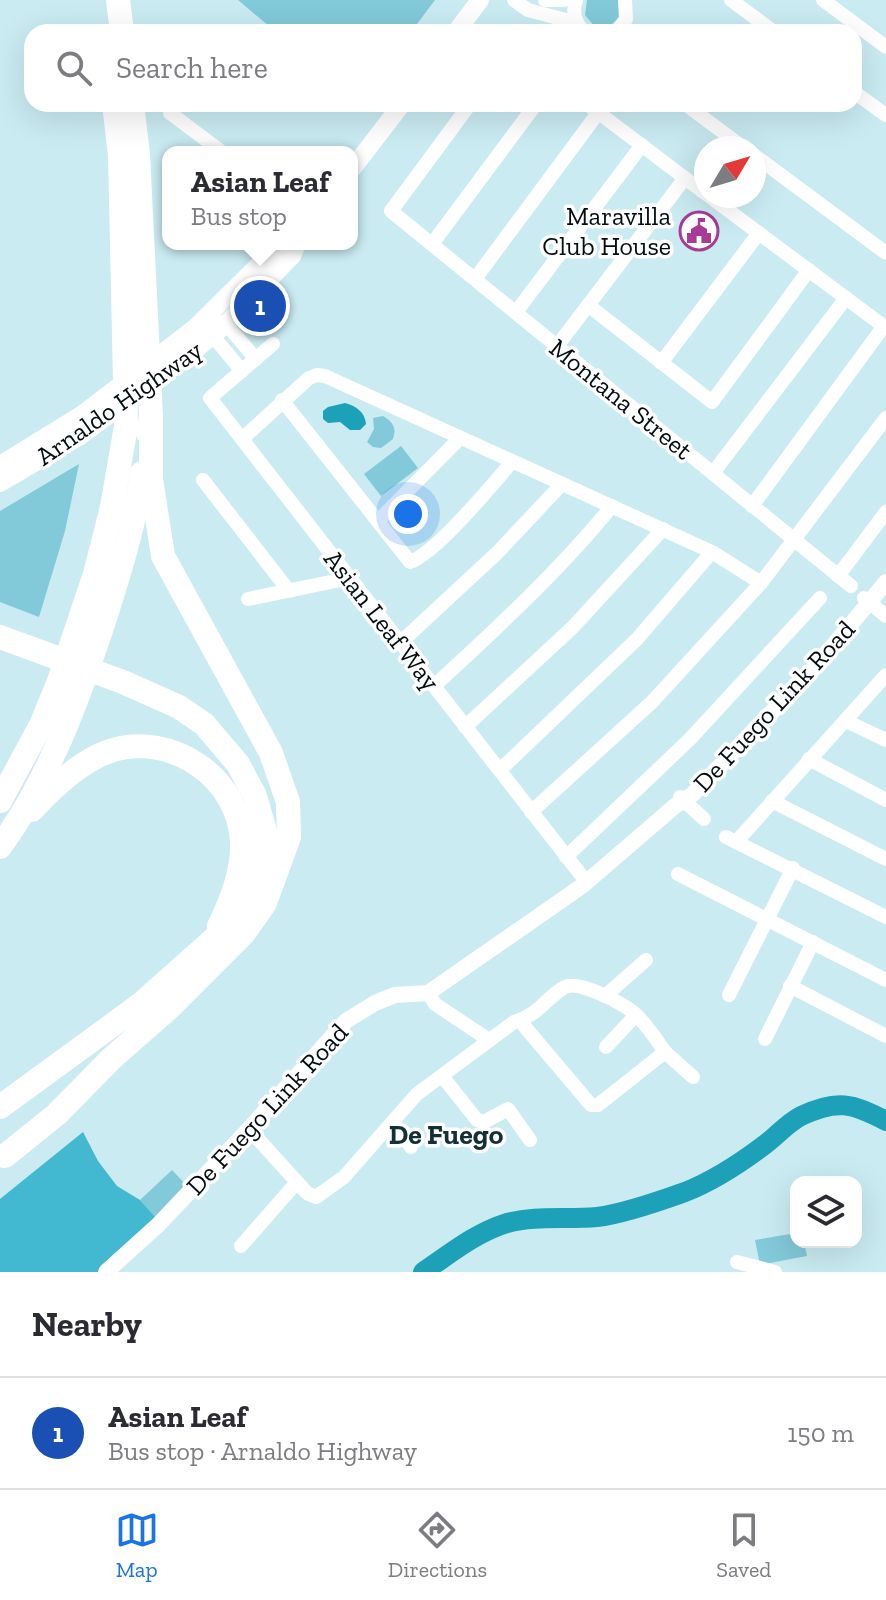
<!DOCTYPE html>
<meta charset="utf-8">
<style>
:root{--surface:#fff;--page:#f7f7f7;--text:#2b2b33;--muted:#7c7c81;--line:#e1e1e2;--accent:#1a73e8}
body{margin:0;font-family:"Zilla Slab",serif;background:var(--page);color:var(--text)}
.controls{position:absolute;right:24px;bottom:24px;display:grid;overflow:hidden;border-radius:16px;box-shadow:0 8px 32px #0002}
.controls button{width:72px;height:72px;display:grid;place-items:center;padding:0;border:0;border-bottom:2px solid var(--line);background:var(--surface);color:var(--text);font:40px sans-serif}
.compass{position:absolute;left:694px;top:136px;width:72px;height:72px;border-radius:50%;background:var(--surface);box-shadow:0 8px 32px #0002;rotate:52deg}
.you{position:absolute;left:408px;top:514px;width:28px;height:28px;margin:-20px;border:6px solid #fff;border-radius:50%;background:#1a73e8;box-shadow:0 0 0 12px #1a73e833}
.badge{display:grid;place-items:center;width:52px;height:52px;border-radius:50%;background:var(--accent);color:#fff;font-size:26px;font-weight:700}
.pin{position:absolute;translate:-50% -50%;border:4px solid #fff;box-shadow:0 2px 8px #0006}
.popup{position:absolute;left:162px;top:146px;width:196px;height:104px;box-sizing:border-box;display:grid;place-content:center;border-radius:16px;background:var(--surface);filter:drop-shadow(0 2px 6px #0005);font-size:26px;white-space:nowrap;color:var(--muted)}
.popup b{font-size:30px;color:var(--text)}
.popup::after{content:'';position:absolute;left:50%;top:100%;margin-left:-16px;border:16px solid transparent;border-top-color:var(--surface)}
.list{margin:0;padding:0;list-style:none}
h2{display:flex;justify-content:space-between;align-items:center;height:104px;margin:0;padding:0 32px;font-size:34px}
h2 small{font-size:26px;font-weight:400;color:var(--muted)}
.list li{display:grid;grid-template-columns:52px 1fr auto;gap:24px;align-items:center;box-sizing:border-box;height:112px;padding:0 32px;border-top:2px solid var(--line)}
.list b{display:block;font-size:30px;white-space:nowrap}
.list p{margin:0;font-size:26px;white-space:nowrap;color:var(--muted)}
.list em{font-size:26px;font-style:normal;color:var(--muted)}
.icon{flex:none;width:44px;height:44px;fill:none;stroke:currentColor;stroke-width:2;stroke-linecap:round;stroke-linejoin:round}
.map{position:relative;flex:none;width:886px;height:1272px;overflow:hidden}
.search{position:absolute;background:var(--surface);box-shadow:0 8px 32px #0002;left:24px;right:24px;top:24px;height:88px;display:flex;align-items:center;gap:20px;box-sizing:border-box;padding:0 28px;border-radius:24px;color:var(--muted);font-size:30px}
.sheet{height:216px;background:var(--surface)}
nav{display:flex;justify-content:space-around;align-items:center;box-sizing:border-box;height:112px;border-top:2px solid var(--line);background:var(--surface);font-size:22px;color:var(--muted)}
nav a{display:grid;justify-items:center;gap:4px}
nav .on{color:var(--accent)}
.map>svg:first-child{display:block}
.green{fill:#82c9d9}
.forest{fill:#42b9d1}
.water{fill:#1da1b8}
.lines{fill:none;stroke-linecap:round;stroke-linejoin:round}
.river{stroke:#1da1b8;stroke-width:20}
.minor{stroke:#fff;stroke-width:14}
.tertiary{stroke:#fff;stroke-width:16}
.secondary{stroke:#fff;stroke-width:18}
.motorway{stroke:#fff;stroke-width:24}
.labels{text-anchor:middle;stroke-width:7;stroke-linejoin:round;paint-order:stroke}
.poi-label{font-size:26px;fill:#030d10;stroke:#fff;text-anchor:end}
.street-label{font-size:26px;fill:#030d10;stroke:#fff}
.neighbourhood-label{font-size:28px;font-weight:bold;fill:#133036;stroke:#fff}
</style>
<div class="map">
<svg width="886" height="1272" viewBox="0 0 886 1272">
<rect width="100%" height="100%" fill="#caebf2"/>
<g class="green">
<path d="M238 0H435L411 32H276Z"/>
<path d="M587 0H618L620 16 608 28H596L585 15Z"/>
<path d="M383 416C393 422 397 428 393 439L381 448 373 447 367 442 374 429 373 418Z"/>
<path d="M401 446 418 468 381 496 364 474Z"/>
<path d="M79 464 65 531 39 617 0 602V511Z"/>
<path d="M172 1170 190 1189 157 1219 140 1200Z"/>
<path d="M796 1233V1242H804L807 1256 760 1265 755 1240Z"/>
</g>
<path class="forest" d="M83 1132 98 1161 117 1186 140 1200 157 1219 100 1272H0V1199Z"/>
<path class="water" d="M345 403C356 406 365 412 366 424L360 430H350L340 422 328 423 323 419V411L328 407Z"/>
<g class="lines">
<path class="river" d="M423 1272C450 1254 475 1233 507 1223 536 1215 567 1220 597 1217 623 1214 660 1201 685 1192 713 1181 739 1164 763 1146 777 1136 786 1124 801 1116 837 1099 852 1103 886 1121"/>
<g class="minor">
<path d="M514 0 528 10 577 23"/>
<path d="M545 0H564"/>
<path d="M576 0C572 12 575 24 585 32"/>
<path d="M731 0 774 32"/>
<path d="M823 0 886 47"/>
<path d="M617 32 626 19 625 0"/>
<path d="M854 92 886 115"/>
<path d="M470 104 391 211 851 586"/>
<path d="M587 104 706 194"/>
<path d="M685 104 744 148"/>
<path d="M170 113 222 152"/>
<path d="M754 155 886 253"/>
<path d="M709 196 886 328"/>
<path d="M432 244 536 104"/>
<path d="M475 279 598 113"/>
<path d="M588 305 712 402 809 270"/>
<path d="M516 312 642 145"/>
<path d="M219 322 226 324 256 359"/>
<path d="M210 325 213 336 242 371"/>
<path d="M273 344 210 398 581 875"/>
<path d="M557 346 685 178"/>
<path d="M661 363 759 233"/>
<path d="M282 400 410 562C437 552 491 486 512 462"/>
<path d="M242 439 309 378 317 375 325 376 712 552 761 583"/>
<path d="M713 473 846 298"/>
<path d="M203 480 289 591"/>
<path d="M752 506 884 326"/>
<path d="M378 521 460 438"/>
<path d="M838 576 886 512"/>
<path d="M864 598 886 616"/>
<path d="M248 599 350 578"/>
<path d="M400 643 497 553 562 484"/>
<path d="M434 686C496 629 558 572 612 506"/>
<path d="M846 721 886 740"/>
<path d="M465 727 573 627 663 529"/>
<path d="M809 759 886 800"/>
<path d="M500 770 637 639 712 552"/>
<path d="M680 797 704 819"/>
<path d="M772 801 886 859"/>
<path d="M531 812 652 702 761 583 886 418"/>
<path d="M726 837 886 917"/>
<path d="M737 841 886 675"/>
<path d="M566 857 690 739 820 598"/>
<path d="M678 874 886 980"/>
<path d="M790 986 886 1036"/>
<path d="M428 993 435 1004 489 1040"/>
<path d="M729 995 793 868"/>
<path d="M605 996 646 960"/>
<path d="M765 1039 813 942"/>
<path d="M606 1047 636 1015"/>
<path d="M665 1052 693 1077"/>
<path d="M442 1076 477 1120 484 1122 508 1109 530 1140"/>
<path d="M393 1122 411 1147"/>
<path d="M249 1129 307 1193 316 1197 344 1177 417 1094 514 1022C541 1014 545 998 565 987 579 980 622 1003 634 1013 646 1023 656 1039 665 1052L598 1105H591L519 1020"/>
<path d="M241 1246 297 1182"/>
<path d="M737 1262 775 1272"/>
</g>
<path class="tertiary" d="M106 1272 158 1225 249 1129 346 1021 375 1003 395 995 428 993 582 886 675 806 692 795 817 665 886 582"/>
<g class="secondary">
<path d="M456 32 480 0"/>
<path d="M352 169 402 104"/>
<path d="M0 465 83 414 195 328 280 244"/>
<path d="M0 483 80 436 187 357 226 324 292 256 297 244"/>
</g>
<g class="motorway">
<path d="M118 0 122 32"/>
<path d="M132 104 138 154 151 416 148 433"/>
<path d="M0 637 123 682 179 707 204 724 238 764 255 796 265 831V851L251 895 232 923 141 1004 0 1107"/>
<path d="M0 801 41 725 59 681 95 574 112 507 126 426 120 155 114 104"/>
<path d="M32 810C53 787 80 761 110 751 172 731 240 778 242 843 243 871 231 902 219 926"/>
<path d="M0 847C50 778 80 695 106 615 121 568 135 522 142 473"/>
<path d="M5 1156 57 1114 111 1059 168 1009 244 933 265 903 289 837 288 802 271 753 163 556 151 479V416"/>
</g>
</g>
<defs>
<symbol id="civic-ring" viewBox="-11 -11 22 22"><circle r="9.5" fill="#fff" stroke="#aa3a97" stroke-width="1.5"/><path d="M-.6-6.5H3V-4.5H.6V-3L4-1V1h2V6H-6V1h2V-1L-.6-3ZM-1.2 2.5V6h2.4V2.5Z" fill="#aa3a97"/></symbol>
</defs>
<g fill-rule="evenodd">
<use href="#civic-ring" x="677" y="209" width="44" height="44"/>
</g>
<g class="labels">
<g class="poi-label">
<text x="671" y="225">Maravilla<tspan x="671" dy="30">Club House</tspan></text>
</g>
<g class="street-label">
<text transform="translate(621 399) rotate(39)" y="9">Montana Street</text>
<text transform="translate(119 403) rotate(-35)" y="9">Arnaldo Highway</text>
<text transform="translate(382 620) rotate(52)" y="9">Asian Leaf Way</text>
<text transform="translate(774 706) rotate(-47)" y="9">De Fuego Link Road</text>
<text transform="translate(267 1109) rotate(-47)" y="9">De Fuego Link Road</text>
</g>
<g class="neighbourhood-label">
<text x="446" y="1144">De Fuego</text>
</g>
</g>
</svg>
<div class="controls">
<button><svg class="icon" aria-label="layers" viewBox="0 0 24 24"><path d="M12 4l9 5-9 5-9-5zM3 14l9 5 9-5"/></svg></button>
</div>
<svg class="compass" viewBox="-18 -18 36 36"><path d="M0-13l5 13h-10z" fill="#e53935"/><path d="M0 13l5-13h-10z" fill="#7c7c81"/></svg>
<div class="you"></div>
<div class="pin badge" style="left:260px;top:306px;background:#1a4fb4">1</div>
<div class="popup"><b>Asian Leaf</b>Bus stop</div>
<div class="search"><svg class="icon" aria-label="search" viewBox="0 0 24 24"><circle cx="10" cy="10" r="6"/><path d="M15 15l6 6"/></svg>Search here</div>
</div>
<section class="sheet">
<h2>Nearby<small></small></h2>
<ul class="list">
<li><span class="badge" style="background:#1a4fb4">1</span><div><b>Asian Leaf</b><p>Bus stop · Arnaldo Highway</p></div><em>150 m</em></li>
</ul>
</section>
<nav>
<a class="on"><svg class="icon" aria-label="map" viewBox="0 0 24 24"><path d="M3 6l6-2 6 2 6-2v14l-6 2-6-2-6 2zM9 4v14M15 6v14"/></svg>Map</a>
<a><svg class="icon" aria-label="directions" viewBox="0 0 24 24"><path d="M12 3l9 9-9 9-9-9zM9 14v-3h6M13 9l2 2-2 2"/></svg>Directions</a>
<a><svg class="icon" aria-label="saved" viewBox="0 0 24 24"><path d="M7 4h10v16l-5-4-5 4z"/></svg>Saved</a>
</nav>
